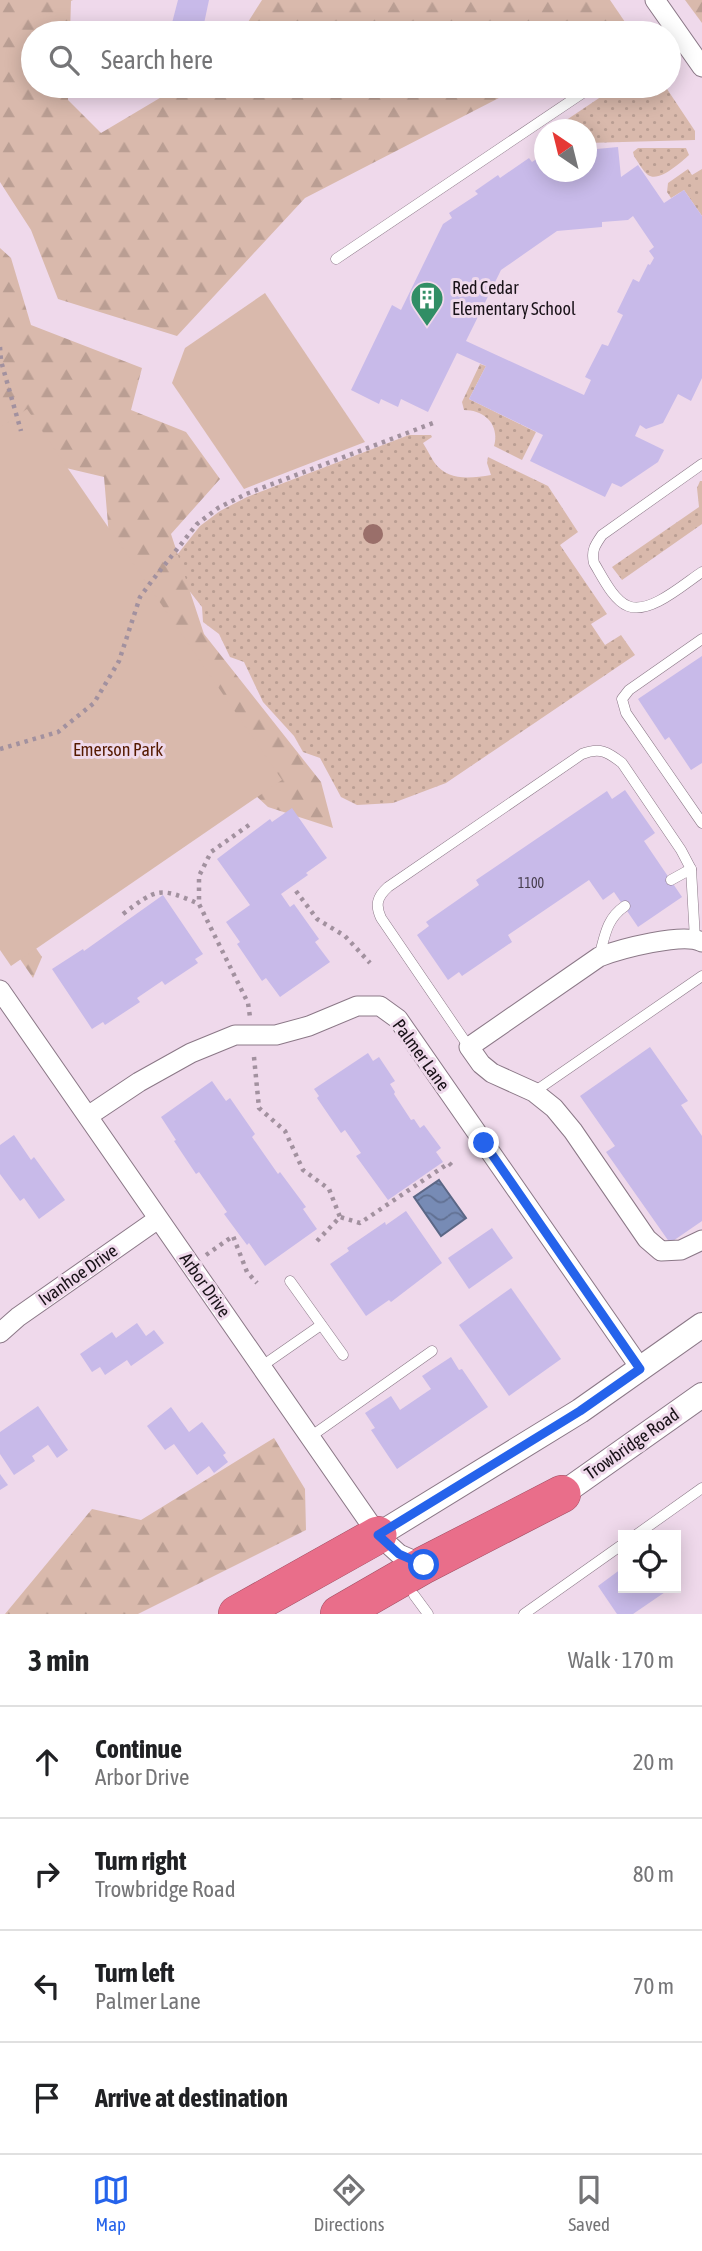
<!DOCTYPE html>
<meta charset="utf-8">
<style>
:root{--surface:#fff;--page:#f6f6f6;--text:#202124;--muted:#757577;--line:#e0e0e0;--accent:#2563eb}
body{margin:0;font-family:"Asap Condensed",sans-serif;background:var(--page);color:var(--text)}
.controls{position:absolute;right:21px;bottom:21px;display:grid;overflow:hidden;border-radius:0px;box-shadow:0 4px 18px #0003}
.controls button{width:63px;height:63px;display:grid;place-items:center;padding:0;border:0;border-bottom:2px solid var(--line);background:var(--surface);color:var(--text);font:35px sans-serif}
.compass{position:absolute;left:534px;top:119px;width:63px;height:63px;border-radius:50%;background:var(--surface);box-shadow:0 4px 18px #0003;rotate:325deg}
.stop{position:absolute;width:21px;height:21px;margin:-16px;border:5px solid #2563eb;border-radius:50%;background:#fff}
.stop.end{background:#2563eb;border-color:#fff;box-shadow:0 2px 7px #0008}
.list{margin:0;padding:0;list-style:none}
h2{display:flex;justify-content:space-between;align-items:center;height:91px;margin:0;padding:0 28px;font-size:30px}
h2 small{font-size:23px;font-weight:400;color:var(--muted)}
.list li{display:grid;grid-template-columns:46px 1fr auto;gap:21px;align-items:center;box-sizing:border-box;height:112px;padding:0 28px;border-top:2px solid var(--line)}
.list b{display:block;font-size:26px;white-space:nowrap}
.list p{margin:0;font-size:23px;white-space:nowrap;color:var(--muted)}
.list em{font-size:23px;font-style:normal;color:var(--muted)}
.icon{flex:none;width:38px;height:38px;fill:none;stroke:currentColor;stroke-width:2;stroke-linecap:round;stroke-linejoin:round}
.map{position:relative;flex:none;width:702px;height:1614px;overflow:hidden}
.search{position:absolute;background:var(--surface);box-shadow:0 4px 18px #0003;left:21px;right:21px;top:21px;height:77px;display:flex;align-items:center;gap:18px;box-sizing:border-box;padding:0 24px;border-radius:38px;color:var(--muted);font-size:26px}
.sheet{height:539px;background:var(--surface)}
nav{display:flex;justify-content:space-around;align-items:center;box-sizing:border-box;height:98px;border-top:2px solid var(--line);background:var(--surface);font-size:19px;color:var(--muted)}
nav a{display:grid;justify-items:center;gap:4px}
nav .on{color:var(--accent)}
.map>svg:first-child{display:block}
.grass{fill:url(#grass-dots)}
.forest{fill:url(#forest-firs)}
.green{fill:#d9b9ac}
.water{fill:url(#water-waves);stroke:#5b6786;stroke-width:2}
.building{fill:#c8bae9;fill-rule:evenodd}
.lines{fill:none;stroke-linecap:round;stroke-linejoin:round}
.service-casing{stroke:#8b7887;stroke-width:11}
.minor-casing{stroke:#8b7887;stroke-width:21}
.tertiary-casing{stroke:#8b7887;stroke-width:26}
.motorway-casing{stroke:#a04e62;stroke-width:38}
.path{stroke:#a2919f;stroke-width:4.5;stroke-dasharray:3.5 5;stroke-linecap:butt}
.service{stroke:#fff;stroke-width:10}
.minor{stroke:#fff;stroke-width:19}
.tertiary{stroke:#fff;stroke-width:24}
.motorway{stroke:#e96e8a;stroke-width:37}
.tree{fill:#9a6f6a}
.route{stroke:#2563eb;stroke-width:9}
.labels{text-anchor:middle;stroke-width:6;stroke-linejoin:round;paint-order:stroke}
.number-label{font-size:14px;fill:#453c4c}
.poi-label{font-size:18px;fill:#191218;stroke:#efd9eb;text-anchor:start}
.park-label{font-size:18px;fill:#551900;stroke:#efd9eb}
.street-label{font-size:18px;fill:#191218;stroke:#efd9eb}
</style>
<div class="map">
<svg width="702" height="1614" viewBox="0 0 702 1614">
<defs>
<pattern id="grass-dots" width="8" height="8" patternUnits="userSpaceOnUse" patternTransform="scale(1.75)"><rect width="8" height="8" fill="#d9b9ac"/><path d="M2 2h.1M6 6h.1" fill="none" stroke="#ba9e93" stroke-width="1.8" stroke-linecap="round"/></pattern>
<pattern id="forest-firs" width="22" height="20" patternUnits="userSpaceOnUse" patternTransform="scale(1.75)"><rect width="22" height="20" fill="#d9b9ac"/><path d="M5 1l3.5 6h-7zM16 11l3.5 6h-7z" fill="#ba9e93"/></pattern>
<pattern id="water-waves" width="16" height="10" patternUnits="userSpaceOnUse" patternTransform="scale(1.75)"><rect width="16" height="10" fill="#778bb5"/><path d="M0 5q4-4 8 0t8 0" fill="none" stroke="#617092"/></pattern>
</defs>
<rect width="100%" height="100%" fill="#efd9eb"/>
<g class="grass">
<path d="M617 86H665L695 131V140L587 143 586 130 553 129Z"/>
<path d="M638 148H686L689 155C681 162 659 183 648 175 643 171 638 162 634 156L633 152Z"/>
<path d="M688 169 692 175 702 169V216L684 190 671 198 667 192 668 183Z"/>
<path d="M480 364 486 366 469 399 536 432 522 460 494 446C500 425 485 410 464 410L462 402Z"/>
<path d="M409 435H431L432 437 423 443C427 449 430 456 434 462 448 482 471 478 491 475L487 463 488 457 548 486 578 532 560 545 607 614 591 624 605 645 621 635 635 655 446 783 393 803 357 805 341 797 320 758 303 752 294 736 263 702 244 662 230 657 219 634 203 622 202 607 169 565 200 526 220 511 247 497Z"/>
<path d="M700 481H702V524L622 580 612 567 699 507 697 488Z"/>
</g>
<g class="forest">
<path d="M0 0H73L71 1 70 33H33V86H68V100L101 133 180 86H522L305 198 177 336 58 299 31 230 0 182Z"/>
<path d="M262 0H610L625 22 611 33H241Z"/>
<path d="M685 0H702V23Z"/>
<path d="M0 248 11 258 31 325 142 368 131 410 186 432 220 479 171 534 204 634 321 782 333 828 268 807 238 779 112 572 104 477 28 459 0 513Z"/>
<path d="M0 896 42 957 33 978 0 930Z"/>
<path d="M274 1438 305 1489 306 1530 138 1614H5L92 1509 141 1520Z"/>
</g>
<g class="green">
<path d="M265 293 365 442 244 489 172 383 185 348Z"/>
<path d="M27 409 282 780 11 966 0 950V428Z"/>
</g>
<path class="water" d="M439 1180 466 1218 441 1236 414 1197Z"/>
<g class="building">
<path d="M178 0H209L202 33H174L176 24 172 23Z"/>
<path d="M618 147 621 177 638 165 664 203 684 190 702 216V378L691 401 678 394 663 423 646 429 640 425 635 436 664 450 658 462 621 487 612 483 605 497 530 461 543 435 469 399 486 366 457 353 428 412 401 399 398 407 381 399 379 404 351 390 392 305 401 310 443 224 452 218 449 213 478 194 475 191 498 175 500 178 529 158 532 162 544 154V172H586V150ZM633 216 654 247 649 251 654 258 650 265 648 264 639 282 633 279 617 312 623 315 608 346 602 344 585 377 591 380 584 395 466 341 501 270 557 231 602 227V222L628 220Z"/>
<path d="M702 656V763L691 770 669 737 665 740 638 699Z"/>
<path d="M625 790 655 833 644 841 682 897 638 927 614 892 603 900 589 880 508 935 512 942 462 976 459 972 448 980 417 935 429 926 426 922 479 885 476 880 607 791 612 799Z"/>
<path d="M292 808 327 858 306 873 308 875 281 894 290 907 294 904 319 939 315 942 330 962 280 997 266 978 262 981 237 944 240 942 226 922 250 905 217 859 270 819 272 822Z"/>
<path d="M163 895 203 954 195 959 198 963 165 985 162 981 137 998 140 1002 105 1025 103 1022 92 1029 52 969 83 949 84 951Z"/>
<path d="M650 1047 688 1101 681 1105 702 1136V1221L670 1243 606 1152 615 1146 580 1096Z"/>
<path d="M368 1053 373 1061 379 1057 395 1081 390 1084 395 1092 394 1094 411 1120 414 1119 420 1128 424 1125 441 1148 436 1152 443 1162 388 1200 356 1156 361 1153 345 1130 341 1133 317 1098 319 1096 314 1089Z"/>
<path d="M212 1081 226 1101 230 1098 255 1134 252 1137 278 1174 280 1172 306 1207 303 1209 317 1229 265 1266 249 1243 247 1245 224 1214 227 1212 199 1172 196 1174 174 1141 176 1140 161 1117Z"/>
<path d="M14 1135 31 1160 34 1157 65 1200 39 1219 24 1198 20 1201 0 1174V1145Z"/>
<path d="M406 1211 442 1263 391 1302 389 1300 366 1316 330 1264 349 1251 347 1248 385 1222 386 1225Z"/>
<path d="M492 1228 513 1258 469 1289 448 1258Z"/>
<path d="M511 1288 561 1359 509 1396 459 1325Z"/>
<path d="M137 1323 146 1336 154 1330 164 1343 131 1366 127 1360 105 1375 100 1367 92 1372 80 1354 112 1332 116 1338Z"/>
<path d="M451 1357 459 1370 462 1369 488 1407 397 1469 371 1430 375 1428 365 1413 391 1396 400 1410 431 1389 422 1376Z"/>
<path d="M38 1406 68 1450 57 1458 48 1445 32 1456 35 1461 14 1475 0 1454V1432Z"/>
<path d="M171 1407 189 1432 202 1422 226 1453 223 1455 228 1462 214 1473 209 1466 197 1475 174 1444 165 1450 147 1426Z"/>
<path d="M0 1474 8 1485 0 1490Z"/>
<path d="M623 1565V1588H671L633 1614H617L598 1586 621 1569 620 1567Z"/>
</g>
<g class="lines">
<defs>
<g id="service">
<path d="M336 259 593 86"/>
<path d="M702 464 602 535C595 545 591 551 594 563 602 576 613 600 628 606 650 615 685 583 702 572"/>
<path d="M702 639 629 690 622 699 626 713 702 823"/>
<path d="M671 880 691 869"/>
<path d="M599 957C605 936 606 919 625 906"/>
<path d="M469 1047 381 918C375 905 377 897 388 887L582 754C600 747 608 752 622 763L681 850 691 869 695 939"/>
<path d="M534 1092 702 976"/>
<path d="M290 1281 343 1355"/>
<path d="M262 1366 321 1325"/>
<path d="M310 1437 432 1351"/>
<path d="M636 1535 702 1488"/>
<path d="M414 1595 428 1614"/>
<path d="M524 1614 623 1544"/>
</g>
<g id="minor">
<path d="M655 0 702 67"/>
<path d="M702 942C683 932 620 949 599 957L469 1047 481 1064 492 1073 534 1092 554 1108 573 1131 647 1239 661 1251 681 1250 702 1240"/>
<path d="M0 990 378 1535 399 1554 424 1565"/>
<path d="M88 1116 139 1082 191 1053 235 1035H276L309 1026 357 1006H380L398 1019 641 1369"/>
<path d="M0 1333 18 1317 158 1219"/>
</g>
<g id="tertiary">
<path d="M562 1494 702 1395"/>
<path d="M378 1535 580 1411 702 1325"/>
</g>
<g id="motorway">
<path d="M237 1614 378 1535"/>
<path d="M339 1614 424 1565 562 1494"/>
</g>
</defs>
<use href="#service" class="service-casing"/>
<use href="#minor" class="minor-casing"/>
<use href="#tertiary" class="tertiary-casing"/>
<use href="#motorway" class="motorway-casing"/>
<g class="path">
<path d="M0 347 1 361 21 431"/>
<path d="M0 749 58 732 94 703 119 661 140 597 151 582 197 524 218 508 246 494 436 422"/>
<path d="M249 825 211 852 199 876V904L248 1003 250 1017"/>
<path d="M296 891 317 919 345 936 370 963"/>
<path d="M123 914C156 889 159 886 199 904"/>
<path d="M254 1057 259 1108 285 1131 303 1170 329 1189 340 1217"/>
<path d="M317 1241 340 1217 360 1223 449 1163 452 1166"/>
<path d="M206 1255 233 1236 247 1272 257 1283"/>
</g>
<use href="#service" class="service"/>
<use href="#minor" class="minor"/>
<use href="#tertiary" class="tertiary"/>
<use href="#motorway" class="motorway"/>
</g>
<circle class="tree" cx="373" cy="534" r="10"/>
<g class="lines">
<path class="route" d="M424 1565 399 1554 378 1535 580 1411 640 1369 484 1143"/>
</g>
<defs>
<symbol id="building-pin" viewBox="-11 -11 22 30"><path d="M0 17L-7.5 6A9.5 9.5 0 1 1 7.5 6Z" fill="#318e65" stroke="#efd9eb"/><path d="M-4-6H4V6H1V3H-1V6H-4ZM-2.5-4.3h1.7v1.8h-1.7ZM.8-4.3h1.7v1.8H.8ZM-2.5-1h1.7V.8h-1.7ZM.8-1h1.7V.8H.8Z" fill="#fff"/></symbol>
</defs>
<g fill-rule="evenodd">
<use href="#building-pin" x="408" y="279" width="38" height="52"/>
</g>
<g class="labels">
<g class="number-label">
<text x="531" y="888">1100</text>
</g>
<g class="poi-label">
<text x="452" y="294">Red Cedar<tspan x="452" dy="21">Elementary School</tspan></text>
</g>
<g class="park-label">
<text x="118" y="756">Emerson Park</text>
</g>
<g class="street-label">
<text transform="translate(421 1055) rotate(54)" y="6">Palmer Lane</text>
<text transform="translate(78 1275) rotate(-35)" y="6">Ivanhoe Drive</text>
<text transform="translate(205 1285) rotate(55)" y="6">Arbor Drive</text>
<text transform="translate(632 1444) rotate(-35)" y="6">Trowbridge Road</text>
</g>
</g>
</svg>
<div class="controls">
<button><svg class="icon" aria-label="locate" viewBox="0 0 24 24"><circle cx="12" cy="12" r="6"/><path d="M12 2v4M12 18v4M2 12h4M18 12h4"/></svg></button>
</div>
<svg class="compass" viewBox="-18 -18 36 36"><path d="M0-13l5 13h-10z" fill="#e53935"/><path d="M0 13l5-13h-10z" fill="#757577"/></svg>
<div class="stop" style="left:424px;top:1565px"></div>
<div class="stop end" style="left:484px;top:1143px"></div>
<div class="search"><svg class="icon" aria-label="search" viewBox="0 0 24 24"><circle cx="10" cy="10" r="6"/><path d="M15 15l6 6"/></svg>Search here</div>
</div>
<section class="sheet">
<h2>3 min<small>Walk · 170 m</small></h2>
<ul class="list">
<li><svg class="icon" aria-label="ahead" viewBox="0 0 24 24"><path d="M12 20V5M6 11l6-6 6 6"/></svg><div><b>Continue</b><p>Arbor Drive</p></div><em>20 m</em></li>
<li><svg class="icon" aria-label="right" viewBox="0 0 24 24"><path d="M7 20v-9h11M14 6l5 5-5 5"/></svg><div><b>Turn right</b><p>Trowbridge Road</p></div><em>80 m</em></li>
<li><svg class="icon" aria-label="left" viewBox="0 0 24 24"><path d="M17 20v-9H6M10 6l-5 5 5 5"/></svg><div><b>Turn left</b><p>Palmer Lane</p></div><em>70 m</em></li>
<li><svg class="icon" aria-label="arrive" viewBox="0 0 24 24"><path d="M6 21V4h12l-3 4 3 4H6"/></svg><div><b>Arrive at destination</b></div></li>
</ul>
</section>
<nav>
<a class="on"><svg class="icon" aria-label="map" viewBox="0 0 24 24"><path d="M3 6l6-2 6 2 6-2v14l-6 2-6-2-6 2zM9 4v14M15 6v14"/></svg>Map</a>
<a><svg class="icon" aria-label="directions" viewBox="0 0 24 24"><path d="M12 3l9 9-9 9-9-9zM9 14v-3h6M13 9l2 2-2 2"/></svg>Directions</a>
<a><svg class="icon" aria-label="saved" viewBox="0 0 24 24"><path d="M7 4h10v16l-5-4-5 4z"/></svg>Saved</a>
</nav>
